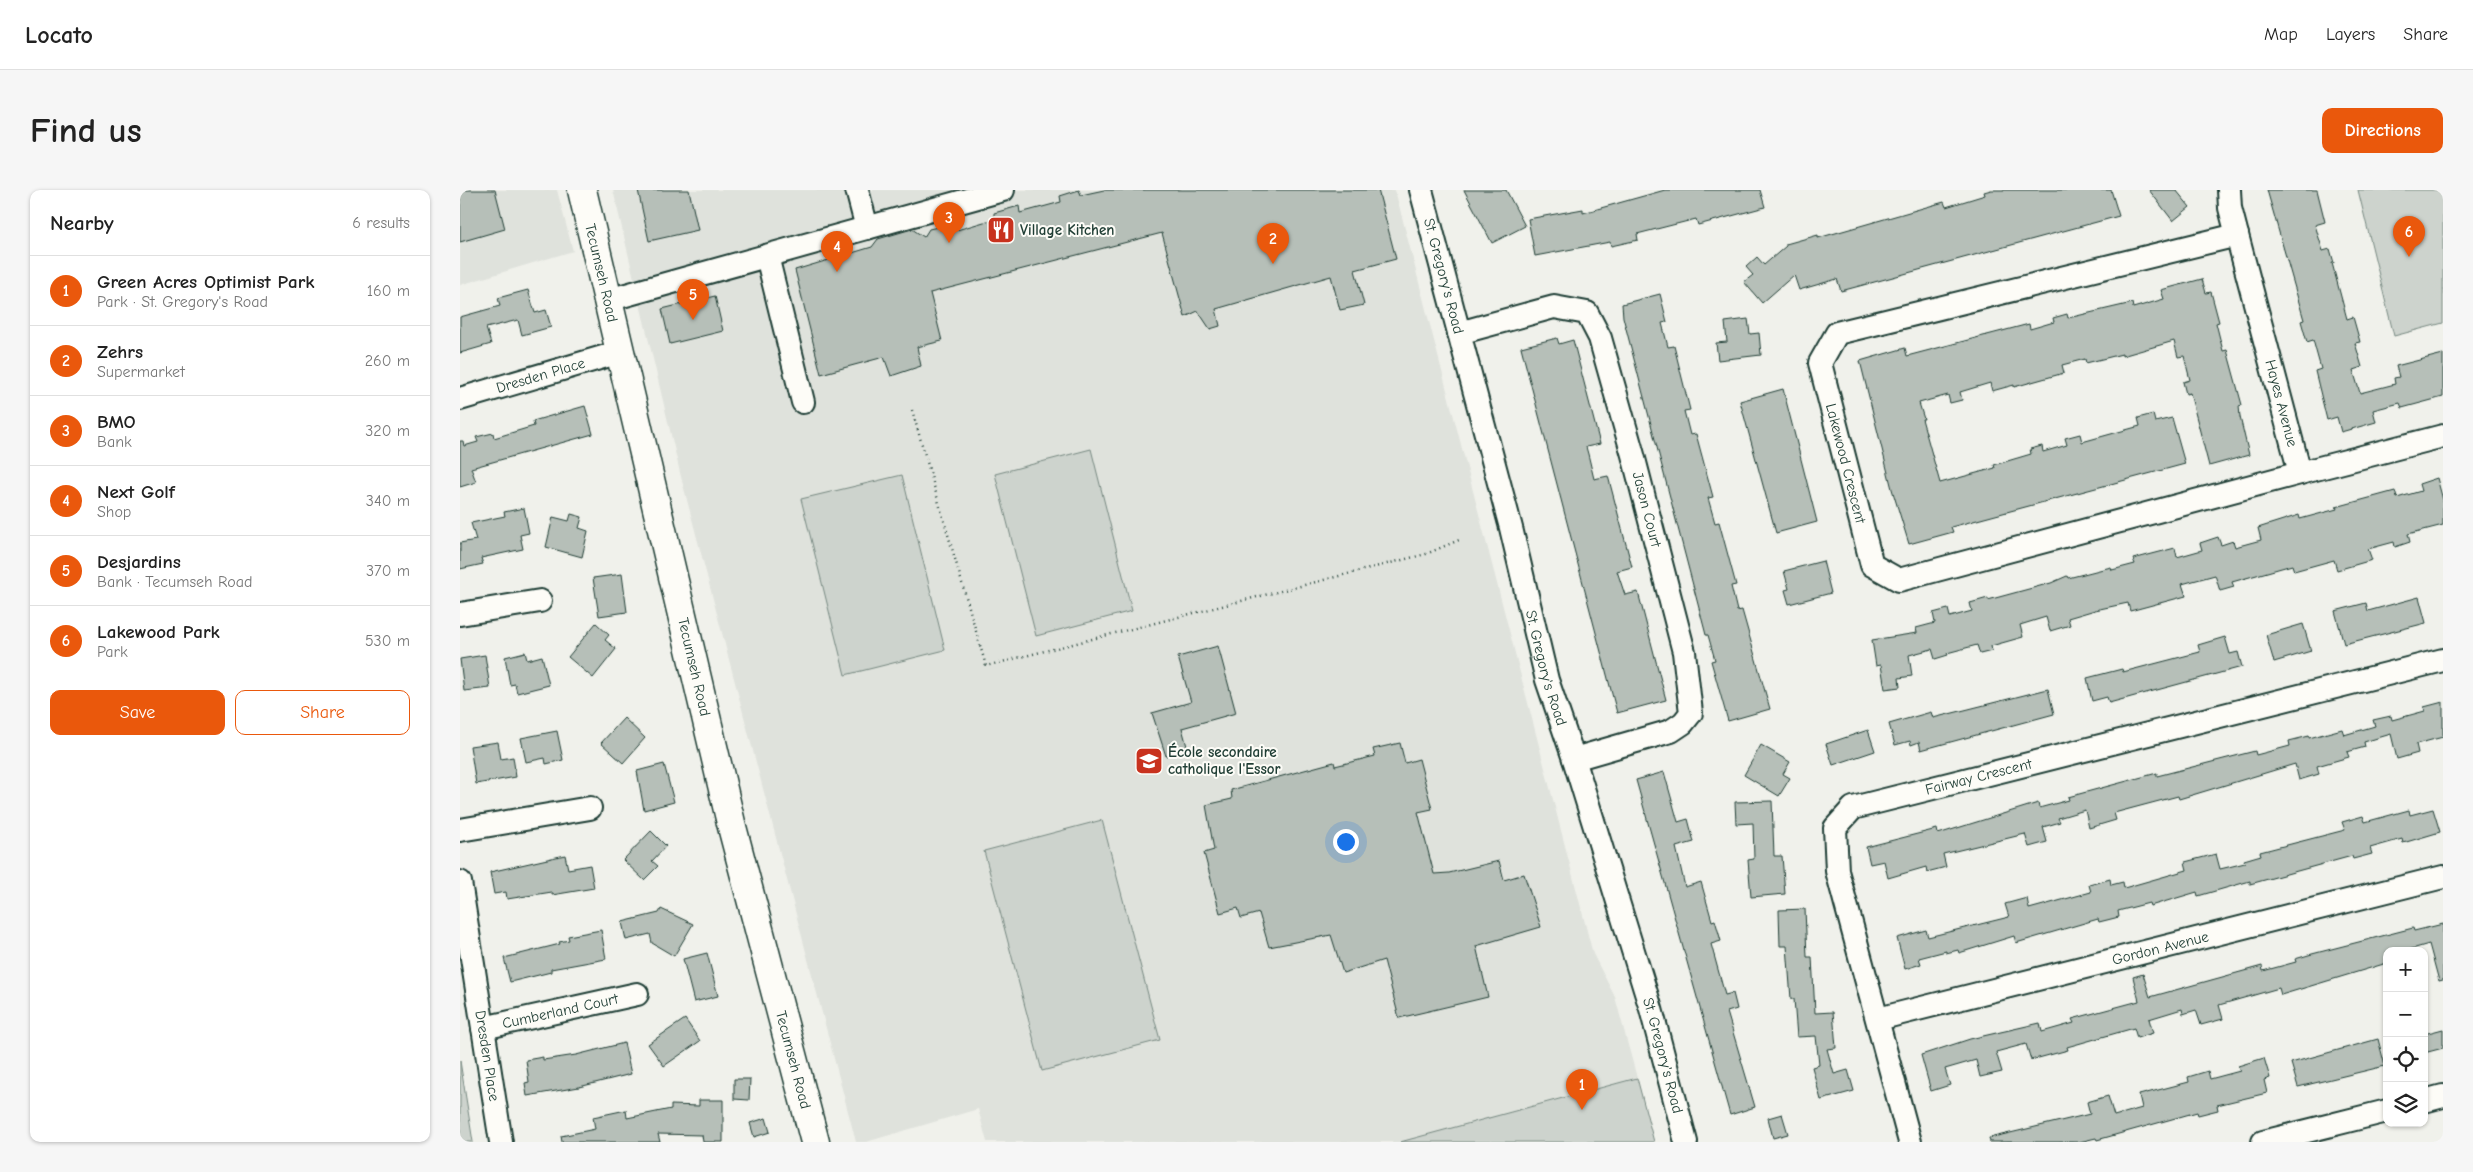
<!DOCTYPE html>
<meta charset="utf-8">
<style>
:root{--surface:#fff;--page:#f6f6f6;--text:#222;--muted:#767676;--line:#e0e0e0;--accent:#ea580c}
body{margin:0;font-family:"Comic Neue",sans-serif;background:var(--page);color:var(--text)}
.controls{position:absolute;right:15px;bottom:15px;display:grid;overflow:hidden;border-radius:10px;box-shadow:0 1px 4px #0004}
.controls button{width:45px;height:45px;display:grid;place-items:center;padding:0;border:0;border-bottom:1px solid var(--line);background:var(--surface);color:var(--text);font:25px sans-serif}
.you{position:absolute;left:885px;top:651px;width:18px;height:18px;margin:-12px;border:4px solid #fff;border-radius:50%;background:#1a73e8;box-shadow:0 0 0 8px #1a73e833}
.badge{display:grid;place-items:center;width:32px;height:32px;border-radius:50%;background:var(--accent);color:#fff;font-size:16px;font-weight:700}
.pin{position:absolute;translate:-50% -41px;filter:drop-shadow(0 1px 2px #0008)}
.pin::after{content:'';position:absolute;top:26px;width:18px;height:15px;background:inherit;clip-path:polygon(0 0,100% 0,50% 100%)}
.list{margin:0;padding:0;list-style:none}
h2{display:flex;justify-content:space-between;align-items:center;height:65px;margin:0;padding:0 20px;font-size:21px}
h2 small{font-size:16px;font-weight:400;color:var(--muted)}
.list li{display:grid;grid-template-columns:32px 1fr auto;gap:15px;align-items:center;box-sizing:border-box;height:70px;padding:0 20px;border-top:1px solid var(--line)}
.list b{display:block;font-size:19px;white-space:nowrap}
.list p{margin:0;font-size:16px;white-space:nowrap;color:var(--muted)}
.list em{font-size:16px;font-style:normal;color:var(--muted)}
.actions{display:flex;gap:10px;padding:15px 20px}
.actions a{flex:1;padding:11px 0;border:1px solid var(--accent);border-radius:10px;text-align:center;font-size:18px;color:var(--accent)}
.actions .main{background:var(--accent);color:#fff}
.icon{flex:none;width:28px;height:28px;fill:none;stroke:currentColor;stroke-width:2;stroke-linecap:round;stroke-linejoin:round}
.map{position:relative;flex:none;width:1983px;height:952px;overflow:hidden;border-radius:10px}
header{display:flex;align-items:center;gap:30px;box-sizing:border-box;height:70px;padding:0 25px;background:var(--surface);border-bottom:1px solid var(--line)}
header strong{font-size:24px}
nav{display:flex;gap:28px;margin-inline-start:auto;font-size:18px}
.intro{display:flex;align-items:center;justify-content:space-between;box-sizing:border-box;height:120px;padding:0 30px}
h1{margin:0;font-size:35px}
.button{padding:12px 22px;border-radius:10px;background:var(--accent);color:#fff;font-size:18px;font-weight:700}
main{display:flex;gap:30px;padding:0 30px}
aside{flex:1;background:var(--surface);border-radius:10px;box-shadow:0 1px 4px #0004}
.map>svg:first-child{display:block}
.built{fill:#dfe2dc}
.green{fill:#cdd3cd;stroke:#768880}
.building{fill:#b6bfb8;stroke:#1f3d34}
.lines{fill:none;stroke-linecap:round;stroke-linejoin:round}
.minor-casing{stroke:#1f3d34;stroke-width:26}
.major-casing{stroke:#1f3d34;stroke-width:31}
.path{stroke:#1f3d34;stroke-width:2.5;stroke-dasharray:1 4;stroke-linecap:butt}
.minor{stroke:#fdfcf7;stroke-width:22}
.major{stroke:#fdfcf7;stroke-width:28}
.labels{text-anchor:middle;stroke-width:4;stroke-linejoin:round;paint-order:stroke}
.poi-label{font-size:15px;font-weight:bold;fill:#1f3d34;stroke:#fdfcf7;text-anchor:start}
.street-label{font-size:15px;fill:#1f3d34;stroke:#fdfcf7}
</style>
<header>
<strong>Locato</strong>
<nav><a>Map</a><a>Layers</a><a>Share</a></nav>
</header>
<div class="intro"><h1>Find us</h1><a class="button">Directions</a></div>
<main>
<aside>
<h2>Nearby<small>6 results</small></h2>
<ul class="list">
<li><span class="badge">1</span><div><b>Green Acres Optimist Park</b><p>Park · St. Gregory's Road</p></div><em>160 m</em></li>
<li><span class="badge">2</span><div><b>Zehrs</b><p>Supermarket</p></div><em>260 m</em></li>
<li><span class="badge">3</span><div><b>BMO</b><p>Bank</p></div><em>320 m</em></li>
<li><span class="badge">4</span><div><b>Next Golf</b><p>Shop</p></div><em>340 m</em></li>
<li><span class="badge">5</span><div><b>Desjardins</b><p>Bank · Tecumseh Road</p></div><em>370 m</em></li>
<li><span class="badge">6</span><div><b>Lakewood Park</b><p>Park</p></div><em>530 m</em></li>
</ul>
<div class="actions"><a class="main">Save</a><a>Share</a></div>
</aside>
<div class="map">
<svg width="1983" height="952" viewBox="0 0 1983 952">
<rect width="100%" height="100%" fill="#f0f1eb"/>
<filter id="ink" filterUnits="userSpaceOnUse"><feTurbulence type="fractalNoise" baseFrequency=".02" numOctaves="2"/><feDisplacementMap in="SourceGraphic" scale="10" xChannelSelector="R" yChannelSelector="G"/><feConvolveMatrix kernelMatrix="1 2 1 2 8 2 1 2 1" color-interpolation-filters="sRGB"/></filter>
<g filter="url(#ink)">
<g class="built">
<path d="M0 0H97L113 61 0 95Z"/>
<path d="M153 0H935L1133 764 1155 807 1177 888 940 952H527L518 919 406 952H396L222 291Z"/>
</g>
<g class="green">
<path d="M1898 0H1983V133L1934 146Z"/>
<path d="M631 259 672 421 576 446 535 284Z"/>
<path d="M442 285 485 460 385 485 341 309Z"/>
<path d="M642 630 700 850 582 881 524 661Z"/>
<path d="M0 871 13 952H0Z"/>
<path d="M1177 888 1194 952H940Z"/>
</g>
<g class="building">
<path d="M0 0H35L45 39 0 52Z"/>
<path d="M178 0H229L238 40 189 51Z"/>
<path d="M619 0 621 5 644 0H918L936 69 895 80 904 115 880 120 871 86 756 119 760 136 750 139 738 121 725 127 702 43 470 103 482 151 457 157 461 176 431 186 424 167 361 184 335 80 412 57 418 49 452 39 464 47 469 39 496 33 497 40 534 29V23L559 16 560 23 601 12 600 6Z"/>
<path d="M1004 0H1046L1065 36 1032 53Z"/>
<path d="M1205 0H1300L1305 17 1238 35 1236 29 1177 44 1178 50 1151 56 1150 52 1075 66 1068 29 1123 19V23Z"/>
<path d="M1531 0H1651L1659 26 1381 101 1377 89 1339 100 1334 85 1302 113 1284 92 1293 85 1286 77 1297 67 1304 75 1326 56V54L1358 45V48L1484 12 1486 17 1525 5 1524 2Z"/>
<path d="M1689 0H1716L1730 17 1713 31Z"/>
<path d="M1807 0H1857L1865 32 1855 35 1863 61 1870 59 1874 73H1872L1887 129 1893 127 1900 152 1895 153 1902 177 1893 180 1900 203 1935 194 1934 188 1939 187 1936 176 1983 164V207L1942 218 1940 213 1913 220 1916 232 1881 242 1877 227 1867 230 1855 181 1861 179 1853 150 1847 152 1841 131 1844 130Z"/>
<path d="M1742 89 1746 103 1751 102 1759 132 1756 133 1763 161 1767 160 1782 215 1779 216 1780 227 1789 265 1749 276 1730 203 1726 204 1723 192 1730 190 1724 166 1718 167 1714 151 1662 166V164L1626 173 1625 169 1602 175 1604 183 1554 197V195L1532 201 1530 193 1500 202 1502 210 1490 213 1488 205 1459 213 1464 229H1462L1480 293 1535 278 1534 275 1571 264 1570 259 1582 256 1583 262 1607 255 1605 248 1620 244 1622 252 1680 236 1678 228 1693 224 1695 232 1712 228 1725 274 1491 337 1493 342 1449 354 1432 299 1400 171 1445 158 1447 166 1569 134 1570 139 1594 132 1593 128 1607 124 1608 128 1672 113 1673 118 1704 109 1701 100Z"/>
<path d="M68 100 75 123 86 120 91 137 62 145 58 130 26 138 31 154 0 163V127L40 116 38 108Z"/>
<path d="M1200 104 1207 132 1202 133 1208 157 1214 156 1230 220 1224 221 1230 245 1236 244 1253 307 1248 308 1255 333 1259 332 1276 395 1271 396 1277 421 1282 420 1310 519 1268 531 1251 471 1255 470 1248 445H1246L1163 127 1162 114Z"/>
<path d="M255 106 263 141 210 154 202 119Z"/>
<path d="M1288 129 1290 144 1299 143 1301 165 1258 170 1256 153 1267 152 1265 132Z"/>
<path d="M1097 148 1099 154 1113 150 1140 254 1126 257 1128 264 1134 289 1148 286 1172 377 1157 381 1165 405 1178 402 1206 510 1157 523 1061 157Z"/>
<path d="M1323 199 1357 332 1316 343 1280 211Z"/>
<path d="M125 216 133 244 11 278 16 292 0 297V251H3L4 256 18 252 16 247 33 243 34 248 74 236 73 231Z"/>
<path d="M1977 288 1983 310V335L1948 344 1950 352 1935 357 1934 352 1908 359 1912 370 1877 380 1874 370 1834 381 1832 375 1772 392 1774 397 1760 401 1755 385 1722 394 1726 406 1670 421 1668 413 1635 420 1608 428 1610 435 1590 441 1586 427 1560 435 1563 447 1531 456 1532 461 1520 464 1517 455 1487 463 1488 465 1475 469 1472 459 1449 465 1452 486 1439 488 1440 497 1425 499 1421 475 1416 476 1412 450 1457 443 1456 438 1475 433 1473 423 1488 419 1490 427 1512 421 1510 413 1528 408V410L1591 393 1607 386 1608 388 1651 377 1652 380 1675 374 1673 369 1715 358 1717 367 1742 360 1740 353 1758 347 1761 355 1773 351 1775 357 1801 350 1798 338 1839 325 1840 329 1877 319 1876 317 1935 301 1937 308 1961 301 1959 294Z"/>
<path d="M64 318 69 343 60 345 63 359 21 368 23 374 0 379V353L16 350 11 333 45 326 44 322Z"/>
<path d="M111 324 122 327 119 338 128 341 122 367 86 357 93 327 109 331Z"/>
<path d="M1363 371 1371 403 1329 414 1325 400 1329 399 1324 381Z"/>
<path d="M162 384 167 422 139 426 133 388Z"/>
<path d="M1959 407 1966 433 1884 454 1875 421 1906 413 1908 421Z"/>
<path d="M136 433 149 445 145 450 156 459 133 488 108 467Z"/>
<path d="M1843 434 1851 461 1814 472 1806 445Z"/>
<path d="M1765 447 1770 464 1778 462 1782 477 1649 513 1647 507 1632 511 1627 488 1662 479 1663 482 1740 462 1738 455Z"/>
<path d="M758 456 776 523 722 538 728 560 706 566 692 523 731 512 718 467Z"/>
<path d="M65 462 67 470 82 466 89 495 57 503 55 494 50 495 45 467Z"/>
<path d="M25 465 30 498 4 501 0 469Z"/>
<path d="M1588 499 1594 524 1461 560 1459 552 1451 555 1450 551 1435 555 1429 534 1471 522 1473 528Z"/>
<path d="M1983 512V547L1956 554 1958 563 1937 569 1931 544 1904 552 1905 557 1887 562 1889 567 1857 576 1859 584 1839 590 1835 574 1719 609 1718 606 1654 623 1656 630 1629 638 1625 620 1598 628 1600 632 1583 637 1587 652 1569 657 1565 644 1516 656 1483 664 1486 677 1467 682 1466 677 1428 688 1424 671 1410 674 1406 657 1477 639 1478 644 1578 613 1579 618 1609 610 1608 607 1697 583V586L1795 561 1796 565 1830 556 1829 551 1849 546V548L1882 539 1884 545 1915 536 1913 530 1931 526 1932 530 1965 521 1964 517Z"/>
<path d="M164 528 185 548 163 573 141 553Z"/>
<path d="M1408 540 1415 561 1373 575 1366 554Z"/>
<path d="M97 541 103 570 86 574 85 568 66 572 61 548Z"/>
<path d="M38 552 41 569 53 567 56 587 16 594 10 556Z"/>
<path d="M940 553 945 573 959 569 972 619 958 622 974 684 989 683 1039 671 1044 690 1064 684 1081 737 1016 756 1028 807 939 828 924 770 883 783 871 745 809 757 799 723 781 728 778 718 760 723 744 663 754 660 746 615 772 609 771 600 874 572 875 576 915 566 913 559Z"/>
<path d="M1301 555 1330 572 1323 584 1330 588 1319 606 1284 585Z"/>
<path d="M204 574 214 612 184 620 177 581Z"/>
<path d="M1204 582 1218 632 1228 629 1234 652 1216 657 1225 697 1241 692 1252 731 1255 730 1261 751 1251 754 1265 805 1273 803 1277 819 1267 822 1295 917 1270 925 1176 590Z"/>
<path d="M1312 611 1314 666H1322L1325 704 1291 707 1288 670 1294 669 1293 633 1276 634 1275 612Z"/>
<path d="M1973 619 1980 642 1943 653 1942 649 1910 658 1912 664 1893 669 1892 666 1790 694V691L1738 706 1737 702 1690 716 1689 713 1658 721 1659 727 1639 732 1638 729 1556 753 1554 746 1499 763 1498 760 1486 763V761L1459 768 1461 774 1445 779 1437 748 1466 740 1468 747 1549 727 1545 714 1567 708 1569 719 1631 702 1629 695 1650 689 1651 695 1663 692 1664 698 1727 680 1725 672 1756 664 1760 679 1785 673 1784 670 1801 665 1800 662 1885 640 1882 632 1903 626 1905 632 1949 620 1950 625Z"/>
<path d="M191 641 206 656 192 671 198 676 184 690 163 670Z"/>
<path d="M105 665 108 679 130 675 134 698 92 705V702L47 709 46 702 34 704 30 682Z"/>
<path d="M201 719 233 734 214 766 192 753 190 744 166 750 162 732 199 723Z"/>
<path d="M1345 719 1347 767H1352L1355 823 1373 822 1376 858 1367 859 1374 884 1388 880 1394 901 1361 910 1352 877 1359 875 1356 846 1337 847 1334 809H1331L1327 756H1320L1319 720Z"/>
<path d="M1983 734V790L1979 791 1969 754 1945 761H1927V773L1821 805 1819 798 1759 815 1763 829 1741 835 1736 820 1723 824 1722 819 1689 829 1693 843 1677 848 1674 838 1607 857 1608 860 1571 870 1566 854 1536 862 1542 882 1520 887 1516 870 1485 879 1490 895 1471 901 1461 865 1510 849 1580 833 1582 842 1614 833 1612 829 1679 811 1673 787 1683 784 1690 807 1802 776 1803 781 1836 772 1835 769 1852 764 1953 738 1954 741Z"/>
<path d="M141 740 146 769 91 779V782L50 792 44 768 100 754 99 752 109 750 108 746Z"/>
<path d="M247 763 258 806 234 812 223 769Z"/>
<path d="M225 829 240 851 204 876 188 854Z"/>
<path d="M1983 839V858L1964 863V844Z"/>
<path d="M1918 849 1925 876 1838 897 1831 873Z"/>
<path d="M164 853 171 884 119 897 67 906 65 893 69 892 66 870 83 867V870L116 865Z"/>
<path d="M1804 868 1810 888 1804 890 1807 903 1757 915 1758 920 1738 925 1737 922 1637 950 1636 948 1619 952H1530L1529 948 1630 924 1627 912 1648 906 1654 926 1682 918 1679 905 1729 892 1728 887 1748 881 1750 889 1780 881 1778 876Z"/>
<path d="M274 889H290L289 910 274 909Z"/>
<path d="M239 910H263V952H243L242 945 198 944 200 952H102L101 946 135 939 133 927 166 920 167 928 211 919V915L239 916Z"/>
<path d="M1322 924 1328 944 1313 948 1308 928Z"/>
<path d="M306 928 310 942 294 947 290 933Z"/>
</g>
<g class="lines">
<defs>
<g id="minor">
<path d="M397 0 407 38"/>
<path id="s1" d="M961 0 1051 338 1087 490 1114 569 1191 819 1226 952"/>
<path id="s2" d="M1769 0 1770 18 1777 45 1840 283 1983 246"/>
<path id="s3" d="M1777 45 1377 143 1360 173 1412 375 1439 390 1840 283"/>
<path d="M307 66 343 212"/>
<path d="M148 110 543 0"/>
<path id="s4" d="M999 143 1094 117 1127 123 1140 148 1173 265 1224 462 1231 523 1223 533 1211 541 1114 569"/>
<path id="s5" d="M0 209 160 162"/>
<path d="M0 424 80 411"/>
<path d="M0 640 130 618"/>
<path id="s6" d="M0 692 41 952"/>
<path id="s7" d="M1418 829 1983 687"/>
<path id="s8" d="M23 838 177 804"/>
<path d="M1964 911 1983 906"/>
<path id="s9" d="M1450 952 1377 681 1375 638 1393 618 1983 470"/>
<path d="M1803 952 1927 921"/>
</g>
<g id="major">
<path id="s10" d="M122 0 271 633 355 952"/>
</g>
</defs>
<use href="#minor" class="minor-casing"/>
<use href="#major" class="major-casing"/>
<path class="path" d="M452 220 526 476 966 364 999 350"/>
<use href="#minor" class="minor"/>
<use href="#major" class="major"/>
</g>
</g>
<defs>
<symbol id="restaurant-square" viewBox="-11 -11 22 22"><rect x="-9" y="-9" width="18" height="18" rx="4" fill="#c8321e" stroke="#fdfcf7"/><path d="M-5-6h1v4h1v-4h1v4h1v-4h1v5L-1.5 .5V6h-2V.5L-5-1ZM5-6V6H3V1.5H1.5Q1.5-4 5-6Z" fill="#fff"/></symbol>
<symbol id="school-square" viewBox="-11 -11 22 22"><rect x="-9" y="-9" width="18" height="18" rx="4" fill="#c8321e" stroke="#fdfcf7"/><path d="M0-5L7-2L0 1L-7-2ZM-4 1L0 2.5L4 1V4Q0 6-4 4Z" fill="#fff"/></symbol>
</defs>
<g fill-rule="evenodd">
<use href="#restaurant-square" x="525" y="24" width="32" height="32"/>
<use href="#school-square" x="673" y="555" width="32" height="32"/>
</g>
<g class="labels">
<g class="poi-label">
<text x="560" y="45">Village Kitchen</text>
<text x="708" y="567">École secondaire<tspan x="708" dy="17">catholique l'Essor</tspan></text>
</g>
<g class="street-label">
<text dy="5" stroke="none"><textPath href="#s10" startOffset="85">Tecumseh Road</textPath></text>
<text dy="5" stroke="none"><textPath href="#s1" startOffset="89">St. Gregory's Road</textPath></text>
<text dy="5" stroke="none"><textPath href="#s5" startOffset="84">Dresden Place</textPath></text>
<text dy="5" stroke="none"><textPath href="#s2" startOffset="220">Hayes Avenue</textPath></text>
<text dy="5" stroke="none"><textPath href="#s3" startOffset="550">Lakewood Crescent</textPath></text>
<text dy="5" stroke="none"><textPath href="#s4" startOffset="338">Jason Court</textPath></text>
<text dy="5" stroke="none"><textPath href="#s10" startOffset="490">Tecumseh Road</textPath></text>
<text dy="5" stroke="none"><textPath href="#s1" startOffset="494">St. Gregory's Road</textPath></text>
<text dy="5" stroke="none"><textPath href="#s9" startOffset="480">Fairway Crescent</textPath></text>
<text dy="5" stroke="none"><textPath href="#s7" startOffset="291">Gordon Avenue</textPath></text>
<text dy="5" stroke="none"><textPath href="#s8" startOffset="79">Cumberland Court</textPath></text>
<text dy="5" stroke="none"><textPath href="#s6" startOffset="176">Dresden Place</textPath></text>
<text dy="5" stroke="none"><textPath href="#s1" startOffset="899">St. Gregory's Road</textPath></text>
<text dy="5" stroke="none"><textPath href="#s10" startOffset="895">Tecumseh Road</textPath></text>
</g>
</g>
</svg>
<div class="controls">
<button>+</button>
<button>−</button>
<button><svg class="icon" aria-label="locate" viewBox="0 0 24 24"><circle cx="12" cy="12" r="6"/><path d="M12 2v4M12 18v4M2 12h4M18 12h4"/></svg></button>
<button><svg class="icon" aria-label="layers" viewBox="0 0 24 24"><path d="M12 4l9 5-9 5-9-5zM3 14l9 5 9-5"/></svg></button>
</div>
<div class="you"></div>
<div class="pin badge" style="left:1122px;top:920px">1</div>
<div class="pin badge" style="left:813px;top:74px">2</div>
<div class="pin badge" style="left:489px;top:53px">3</div>
<div class="pin badge" style="left:377px;top:82px">4</div>
<div class="pin badge" style="left:233px;top:130px">5</div>
<div class="pin badge" style="left:1949px;top:67px">6</div>
</div>
</main>
